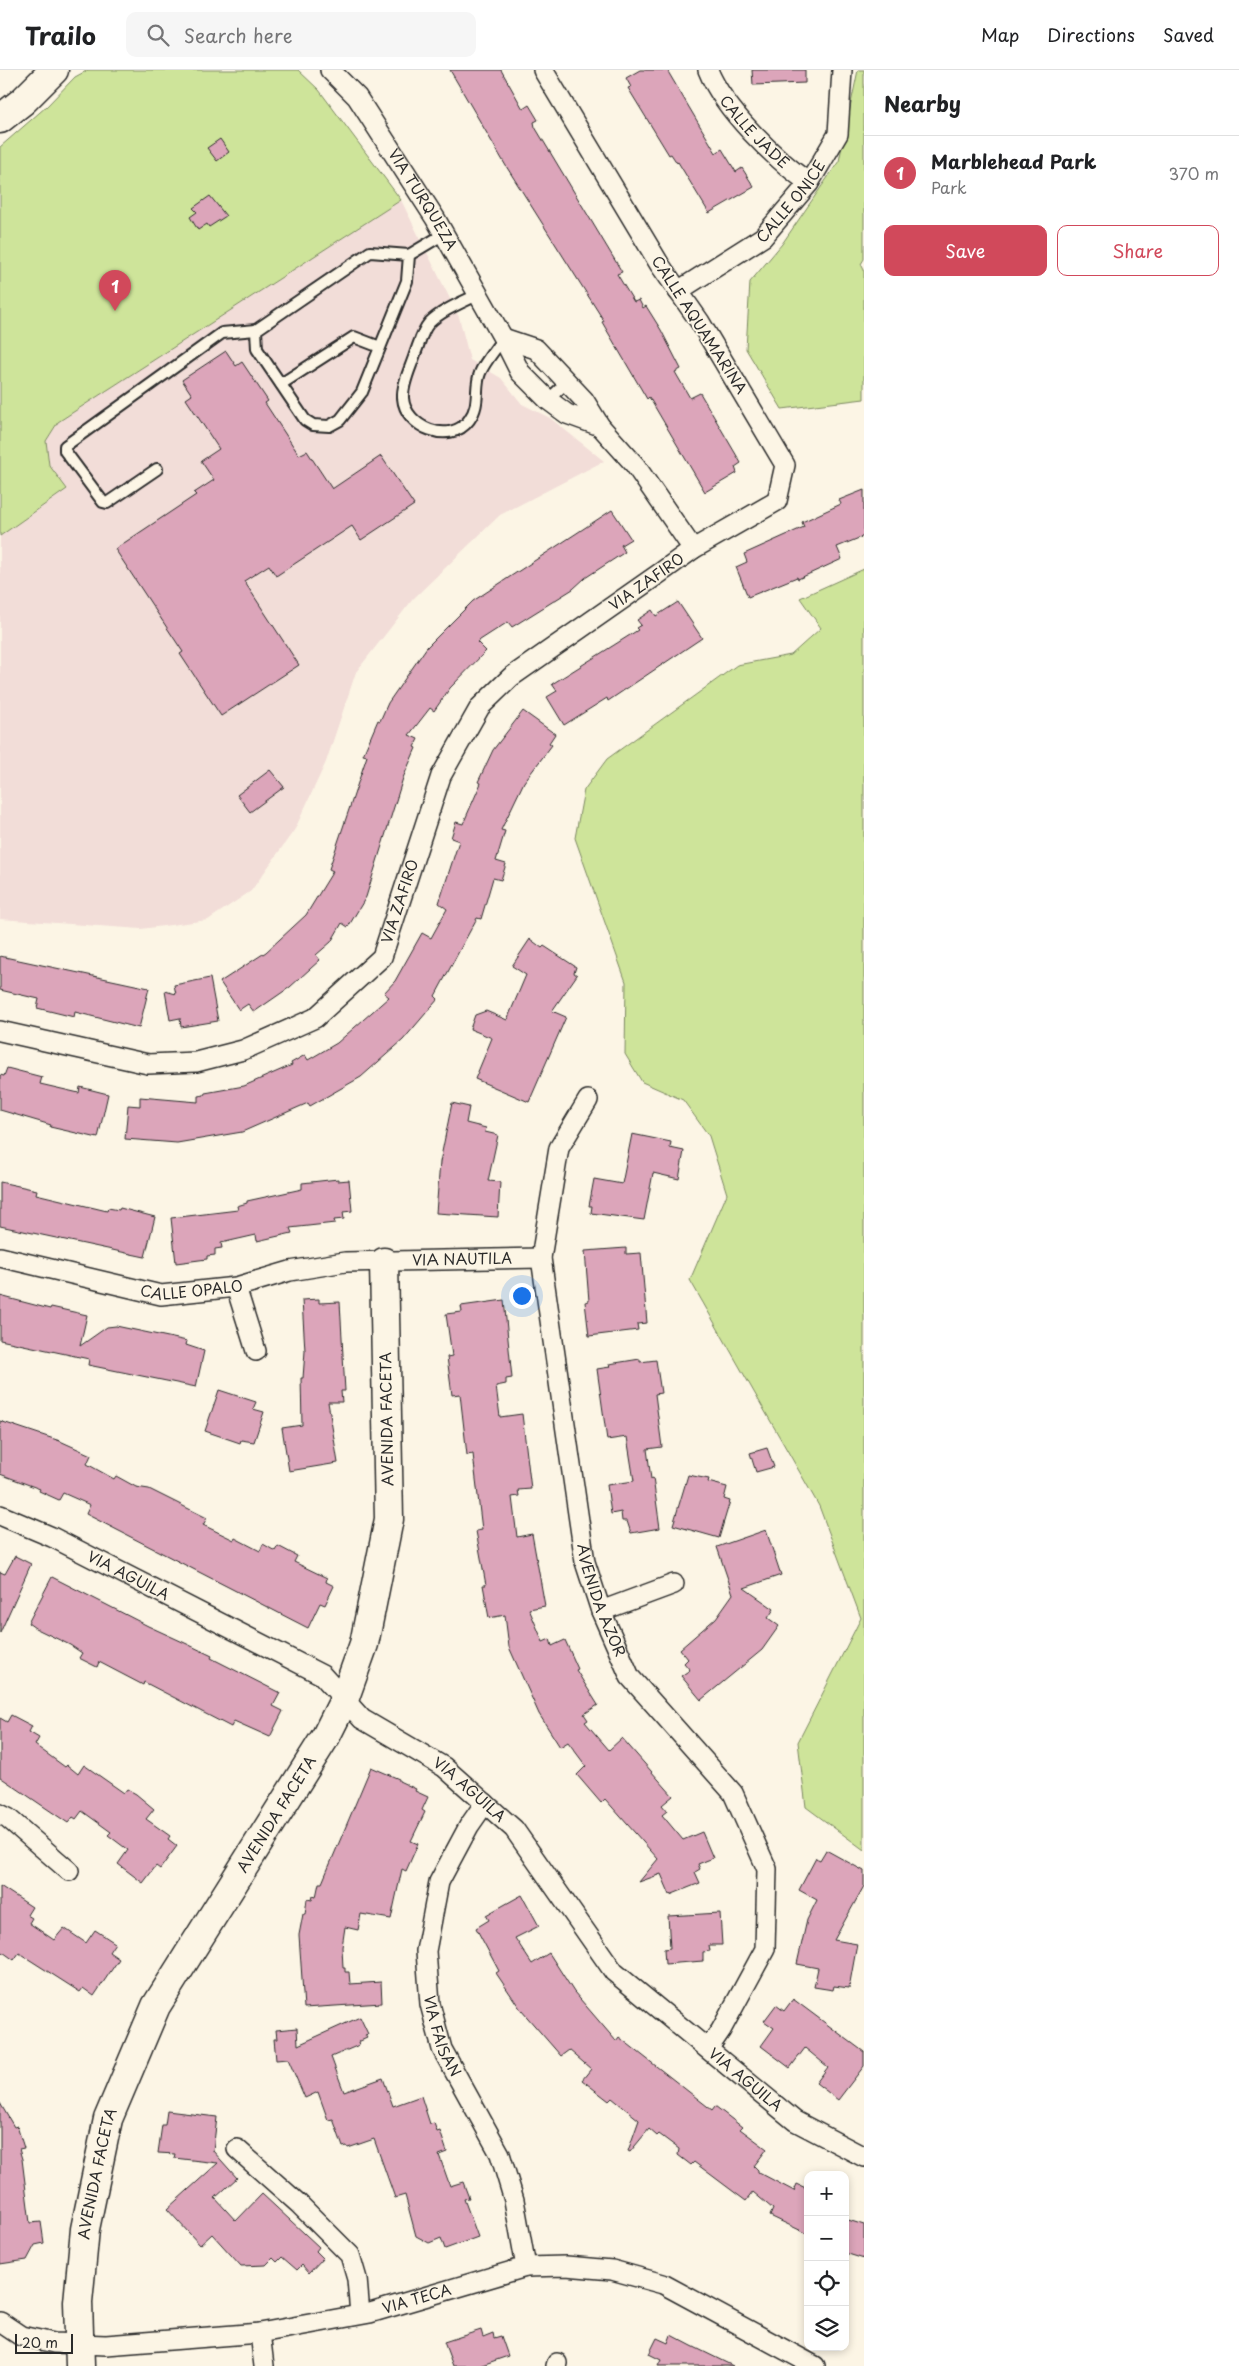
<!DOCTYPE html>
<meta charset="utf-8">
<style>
:root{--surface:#fff;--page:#f6f6f6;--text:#202124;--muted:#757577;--line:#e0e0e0;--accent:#d1495b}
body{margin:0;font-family:"Playpen Sans",sans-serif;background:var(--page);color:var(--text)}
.controls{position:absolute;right:15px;bottom:15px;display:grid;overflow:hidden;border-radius:10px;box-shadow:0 2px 8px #0003}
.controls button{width:45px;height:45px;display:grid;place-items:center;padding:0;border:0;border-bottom:1px solid var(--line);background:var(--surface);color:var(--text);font:25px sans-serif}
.scale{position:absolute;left:15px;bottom:12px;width:58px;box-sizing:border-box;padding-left:5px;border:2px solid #2b2b2b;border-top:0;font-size:14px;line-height:18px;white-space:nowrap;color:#2b2b2b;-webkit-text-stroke:4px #fcf5e5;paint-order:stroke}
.you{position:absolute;left:521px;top:1225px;width:18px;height:18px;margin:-12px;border:4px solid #fff;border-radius:50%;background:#1a73e8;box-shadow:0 0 0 8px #1a73e833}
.badge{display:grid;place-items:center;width:32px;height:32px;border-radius:50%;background:var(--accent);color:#fff;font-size:16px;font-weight:700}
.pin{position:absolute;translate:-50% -41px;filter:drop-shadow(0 1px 2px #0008)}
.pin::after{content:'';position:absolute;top:26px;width:18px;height:15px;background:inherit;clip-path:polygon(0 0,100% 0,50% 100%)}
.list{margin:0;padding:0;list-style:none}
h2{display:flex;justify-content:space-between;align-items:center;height:65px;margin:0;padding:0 20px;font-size:21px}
h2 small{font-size:16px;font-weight:400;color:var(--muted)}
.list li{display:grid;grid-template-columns:32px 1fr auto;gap:15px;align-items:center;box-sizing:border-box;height:75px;padding:0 20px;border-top:1px solid var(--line)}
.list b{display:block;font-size:19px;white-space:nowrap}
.list p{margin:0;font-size:16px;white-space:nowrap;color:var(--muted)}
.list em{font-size:16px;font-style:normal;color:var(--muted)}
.actions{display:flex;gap:10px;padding:15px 20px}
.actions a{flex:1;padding:11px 0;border:1px solid var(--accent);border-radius:10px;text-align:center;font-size:18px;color:var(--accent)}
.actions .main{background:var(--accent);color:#fff}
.icon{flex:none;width:28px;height:28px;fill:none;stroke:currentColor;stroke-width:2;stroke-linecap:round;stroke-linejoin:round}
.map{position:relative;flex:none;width:864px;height:2296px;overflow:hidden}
header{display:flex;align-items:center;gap:30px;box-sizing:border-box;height:70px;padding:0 25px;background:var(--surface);border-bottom:1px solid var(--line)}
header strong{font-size:24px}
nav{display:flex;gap:28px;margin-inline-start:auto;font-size:18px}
.search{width:350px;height:45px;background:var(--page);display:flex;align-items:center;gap:12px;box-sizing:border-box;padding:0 18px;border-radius:10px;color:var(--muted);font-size:19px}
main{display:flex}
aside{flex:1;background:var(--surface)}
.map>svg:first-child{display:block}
.built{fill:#f2ddd8}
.green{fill:#cee49a;stroke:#7c8862}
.building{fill:#dca5ba;stroke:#2b2b2b}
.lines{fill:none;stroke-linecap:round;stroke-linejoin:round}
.lane-casing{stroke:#2b2b2b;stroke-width:14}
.street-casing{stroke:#2b2b2b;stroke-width:22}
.secondary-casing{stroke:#2b2b2b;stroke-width:31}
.lane{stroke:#fcf5e5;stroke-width:10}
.street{stroke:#fcf5e5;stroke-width:19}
.secondary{stroke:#fcf5e5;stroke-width:28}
.labels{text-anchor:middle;stroke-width:4;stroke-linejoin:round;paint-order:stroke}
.street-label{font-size:15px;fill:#2b2b2b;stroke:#fcf5e5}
</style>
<header>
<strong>Trailo</strong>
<div class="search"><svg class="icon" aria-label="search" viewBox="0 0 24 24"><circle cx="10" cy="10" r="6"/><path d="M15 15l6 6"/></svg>Search here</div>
<nav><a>Map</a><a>Directions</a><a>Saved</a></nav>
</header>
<main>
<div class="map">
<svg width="864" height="2296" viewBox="0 0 864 2296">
<rect width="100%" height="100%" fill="#fcf5e5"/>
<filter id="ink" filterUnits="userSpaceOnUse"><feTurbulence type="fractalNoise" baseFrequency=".02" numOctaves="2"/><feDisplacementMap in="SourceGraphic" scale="10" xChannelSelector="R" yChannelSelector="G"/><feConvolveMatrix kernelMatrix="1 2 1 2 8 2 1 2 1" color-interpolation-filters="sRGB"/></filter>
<g filter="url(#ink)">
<path class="built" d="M401 130 459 247 470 290 501 308 522 334 550 348 604 391 500 445 413 529 356 602 326 692 295 759 251 821 208 850 141 859 0 849V466L67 419 49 395 46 371 58 352Z"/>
<g class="green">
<path d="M88 0H298L319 20 401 130 58 352 46 371 49 395 67 419 0 466V77L47 36 75 7Z"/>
<path d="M858 0H864V189L861 194 864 200V329L782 339 746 279 750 212 782 174 839 91Z"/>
<path d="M864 499V1780L806 1737 798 1672 861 1548 819 1436 690 1210 727 1124 709 1066 683 1030 642 1012 625 984 626 912 575 768 584 720 607 689 737 595 791 585 821 558 800 528Z"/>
</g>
<g class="building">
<path d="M450 0H501L523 39 529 35 538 50 534 52 535 57 622 202 617 204 634 232 639 230 643 238 646 236 661 260 681 299 675 302 690 328 700 323 741 393 735 397 737 403 705 422 649 327 647 329 602 252 604 251 506 96Z"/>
<path d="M640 0H667L716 83 722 79 736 102 742 98 754 117 709 143 678 92 677 93 671 84 669 85 628 18 631 17 626 8Z"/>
<path d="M752 0H805V13L753 15Z"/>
<path d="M220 69 229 82 217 91 207 78Z"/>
<path d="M210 126 226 146 209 157 207 154 198 160 190 147 197 142 193 138Z"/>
<path d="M226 281 236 296 242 292 268 331 265 333 299 385 307 381 332 419 381 386 414 435 361 470 352 456 276 506 269 495 244 511 299 595 221 646 180 584 183 582 115 479 196 425 194 423 214 410 201 391 219 379 186 329 192 325 182 310Z"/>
<path d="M864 420V466L837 477 842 489 798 509 797 507 748 527 736 497 747 492 744 484 804 457 802 452 841 434 839 430Z"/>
<path d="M612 440 631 469 621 475 625 482 585 508 573 519 512 557 508 552 477 572 486 581 450 618 434 641 430 638 409 665 418 669 414 677 416 678 403 708 366 827 348 857 342 853 331 872 316 885 320 890 290 917 254 942 248 934 239 940 220 912 266 882 306 845 333 801 329 799 367 686 363 685 378 650 380 651 388 633 427 577 473 531Z"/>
<path d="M678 532 702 568 608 631 607 628 564 655 547 627 557 621 552 614 638 560 636 558 641 555 637 550 652 540 656 546Z"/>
<path d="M523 641 555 664 549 673 552 675 524 712 501 760 505 761 496 791 506 794 501 810 493 808 481 849 477 848 435 926 438 929 403 970 361 1007 310 1036 308 1033 242 1062 177 1073 125 1069 128 1035 140 1036V1027L198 1032V1026L204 1025 205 1023 244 1016 292 995 291 993 305 985 308 990 337 973 389 927 384 923 395 911 422 863 431 868 447 839 439 833 459 771 451 768 456 752 463 754 481 713 478 712 493 680Z"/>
<path d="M270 700 284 717 250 742 237 725Z"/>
<path d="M530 869 542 878 544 876 576 897 574 903 577 905 552 941 566 947 529 1032 475 1009 492 968 470 959 475 945 486 941 507 950 526 905 512 896Z"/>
<path d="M0 886 149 918 139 958 75 942 74 947 37 938 39 929 0 920Z"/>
<path d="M210 908 218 951 181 957 180 948 170 950 165 921 176 924 174 915Z"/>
<path d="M7 998 42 1007 40 1014 79 1023 80 1017 108 1024 98 1068 50 1057 51 1055 0 1040V1005L4 1006Z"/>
<path d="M452 1033 469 1037 466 1053 486 1058 485 1062 498 1065 488 1111 500 1112 498 1147 436 1143 440 1092Z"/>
<path d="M632 1064 671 1072 670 1078 684 1081 679 1109 653 1103 644 1150 591 1143 592 1136H589L594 1109 622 1114Z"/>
<path d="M338 1109V1111L349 1110 352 1141 343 1142 344 1149 334 1150 335 1153 290 1158 292 1163 257 1171 256 1165 221 1173 222 1178 215 1179V1185L207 1186V1189L176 1193 171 1148 238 1140 237 1136 247 1133V1131L302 1119V1113Z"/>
<path d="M0 1112 37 1120 36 1124 107 1141 108 1138 119 1140 120 1138 155 1147 145 1187 0 1156Z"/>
<path d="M626 1178V1184L641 1183 647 1253 637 1254 638 1260 589 1266 585 1232 589 1231 585 1181Z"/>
<path d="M0 1226 50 1239 51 1237 87 1245 80 1276 107 1257 116 1256 187 1271 186 1275 204 1281 196 1317 88 1295 89 1289 0 1270Z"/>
<path d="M319 1229V1233L340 1232 345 1321H341L342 1332H328L338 1393 289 1401 282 1358 302 1355 301 1308H303L305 1281 302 1230Z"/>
<path d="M504 1230 512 1308 506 1309V1314L496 1316 500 1347 522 1344 531 1419 518 1420 519 1426 512 1427 517 1467 532 1464 545 1536 529 1539 543 1572 550 1569 552 1576 565 1570 578 1599 576 1600 598 1635 584 1644 588 1650 585 1652 609 1680 622 1668 673 1726 662 1735 667 1741 662 1745 683 1770 702 1762 713 1788 698 1794 700 1799 695 1802 700 1813 670 1825 661 1804 639 1812 658 1789 605 1729 601 1733 577 1705 586 1696 568 1672 560 1677 539 1644 509 1577 505 1545 489 1548 483 1515H486L476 1461 482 1460 473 1384 467 1385 460 1324 452 1325 447 1287 452 1286 446 1244 462 1242 461 1236Z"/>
<path d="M640 1289V1292L656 1290 661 1323 655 1324 662 1377 647 1379 651 1409 653 1408 660 1458 631 1463 627 1451H622L621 1442 611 1444 607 1415 634 1411 627 1367 607 1370 597 1299 610 1297 609 1294Z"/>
<path d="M219 1320 256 1332 253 1339 264 1342 254 1372 241 1370 240 1373 205 1361Z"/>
<path d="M0 1351 60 1371 91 1385 87 1394 114 1409 116 1406 136 1417 149 1419 207 1448 203 1455 234 1470 235 1468 260 1481 263 1474 275 1481 278 1476 297 1486 294 1492 327 1508 326 1512 334 1516 325 1535 320 1533 308 1558 86 1444 90 1435 63 1423 59 1430 39 1421 40 1419 0 1404Z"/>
<path d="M767 1378 774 1397 756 1402 750 1383Z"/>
<path d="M688 1405 709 1409 708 1412 727 1417 724 1429 730 1431 719 1468 673 1455Z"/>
<path d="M766 1460 781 1505 744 1518 774 1539 768 1548 779 1556 762 1580 701 1630 681 1606 690 1600 684 1593 688 1589 680 1579 716 1548 733 1524 717 1477Z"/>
<path d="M15 1486 31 1494 0 1563V1502L5 1504Z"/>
<path d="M52 1507 148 1556 185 1573 212 1586 211 1588 280 1623 273 1636 283 1641 270 1667 234 1651 231 1657 144 1612 143 1615 99 1592 97 1597 79 1588 82 1583 70 1575 35 1558 28 1553Z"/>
<path d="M11 1645 32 1656 29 1662 39 1668 35 1675 65 1697 67 1695 78 1704 84 1695 124 1723 127 1719 136 1724 154 1739 146 1749 170 1766 168 1769 177 1776 160 1799 156 1796 143 1813 118 1794 128 1780 108 1765 111 1762 82 1741 76 1749 73 1747 68 1753 0 1707V1648L7 1652Z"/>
<path d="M371 1697 399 1709V1711L416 1719 415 1721 428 1727 422 1740 425 1742 411 1771 418 1774 406 1801 402 1799 391 1849 361 1844 358 1860 345 1857 342 1877 343 1898H345V1902H349L350 1914 381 1912 382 1933 304 1938 299 1865 303 1844H305L307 1829 312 1830 313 1826 316 1827 319 1813H322Z"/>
<path d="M826 1780 864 1801V1816L834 1870 857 1874 849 1918 834 1916 833 1920 814 1917 818 1898 797 1894 807 1850 817 1830 799 1820 816 1788 820 1790Z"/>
<path d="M0 1816 32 1837 27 1845 32 1848 29 1853 54 1870 64 1858 86 1873 95 1860 115 1873 109 1882 119 1889 94 1926 83 1918 80 1922 19 1883 14 1890 0 1880Z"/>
<path d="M522 1825 539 1856 515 1868 532 1894 549 1883 574 1922 616 1971 619 1967 712 2040 715 2036 742 2057 740 2059 767 2079 754 2096 758 2100V2102L794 2121 797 2114 808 2119V2164L770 2146 773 2139 753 2122 746 2131 694 2092 691 2095 678 2085 679 2079 659 2064 657 2066 649 2059 630 2082 628 2081 639 2050 612 2028 609 2031 582 2010 591 1999 569 1980 561 1986 521 1940 496 1903 499 1901 476 1858 489 1850 486 1845Z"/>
<path d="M720 1843 722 1875H709L710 1881 703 1882V1891L665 1894 664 1879 670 1878 668 1846Z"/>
<path d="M793 1929 864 1982V1996L838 2030 816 2013 828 1997 805 1978 790 1998 761 1976 774 1958 764 1951 776 1935 784 1941Z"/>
<path d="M360 1947 368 1964 365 1965 367 1968 358 1972 359 1975 331 1987 344 2022 383 2008 393 2036 421 2026 430 2054 434 2053 437 2062 440 2061 447 2082 439 2085 450 2116 463 2112 469 2128 464 2129 478 2167 445 2179 441 2168 429 2173 416 2166 405 2125 395 2128 374 2069 348 2078 347 2076 343 2077 333 2049 328 2050 318 2022 305 2028 288 1989 276 1990 274 1969H277L276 1960 297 1958 298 1975Z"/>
<path d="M0 2033 14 2057 17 2056 24 2078 19 2079 22 2089 30 2153 41 2152 44 2173 35 2175 27 2190 0 2194Z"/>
<path d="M167 2041 217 2047 213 2081 237 2108 215 2128 236 2151 262 2124 319 2177 316 2181 323 2188 309 2203 302 2195 297 2200 282 2187 277 2192 273 2188 266 2195 241 2196 212 2164 200 2175 167 2139 218 2093 174 2088 175 2084 158 2083 162 2055H165Z"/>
<path d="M845 2149 864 2155V2189L845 2183Z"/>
<path d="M481 2260 483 2267 493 2263 494 2268 501 2266 508 2286 479 2296H453L444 2272Z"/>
<path d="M671 2265 692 2276 733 2296H658L661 2290 649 2284 657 2268 668 2273Z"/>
</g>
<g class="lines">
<defs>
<g id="lane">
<path d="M409 185 407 211 362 322 340 350 329 356 313 355 305 350 257 279 256 260 370 182 409 185 444 164"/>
<path d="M479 224C463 232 442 240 429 253 422 261 419 274 415 284 411 297 402 314 403 328 405 357 450 376 469 350 481 334 474 318 480 303 485 291 496 279 503 268"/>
<path d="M281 314 354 267 380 277"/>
<path d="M548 330 567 312"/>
<path d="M157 399 107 433 103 432 65 381V376L222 263 256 260"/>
</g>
<g id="street">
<path id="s1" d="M330 0 357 27 435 148 503 268 520 302 548 330 567 344 600 356"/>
<path id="s2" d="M708 0C724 40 775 89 809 113"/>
<path id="s3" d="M678 221 763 167 809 113 838 64 842 0"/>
<path d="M503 268 536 279 584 330 600 356 635 395 693 479"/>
<path id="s4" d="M0 961 148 994 196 992 243 980 315 948 382 887 441 706 480 637 511 607 660 503 693 479 777 431 785 395 700 252 660 195 543 0"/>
<path id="s5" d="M588 1030 559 1078 541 1188 585 1492 601 1541 630 1607 733 1723 767 1799 765 1879 721 1960 708 1979"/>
<path id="s6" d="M0 1187 161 1225 236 1217 290 1201 345 1192 541 1188"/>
<path d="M236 1217 256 1281"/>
<path id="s7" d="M0 1445 52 1467 322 1605 362 1649 444 1697 514 1759 614 1902 795 2051 864 2087"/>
<path d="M601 1541 674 1514"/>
<path id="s8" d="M485 1733 469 1756 439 1812 426 1881 430 1934 442 1979 500 2084 514 2130 526 2197"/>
<path d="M0 1744 8 1748 69 1801"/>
<path d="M237 2079 299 2134 350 2185 357 2209 360 2244"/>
<path id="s9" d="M0 2252 21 2266 54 2273 106 2275 260 2263 370 2243 526 2197 566 2196 612 2200 663 2214 815 2296"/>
<path d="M260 2263 264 2296"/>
<path d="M556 2296 557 2293"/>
</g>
<g id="secondary">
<path d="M0 49 23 31 54 0"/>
<path id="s10" d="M80 2296 78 2232 85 2159 108 2049 156 1936 326 1666 344 1630 364 1574 389 1449 384 1192"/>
</g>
</defs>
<use href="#lane" class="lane-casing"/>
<use href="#street" class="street-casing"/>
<use href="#secondary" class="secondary-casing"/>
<use href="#lane" class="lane"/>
<use href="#street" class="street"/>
<use href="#secondary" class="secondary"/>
</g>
</g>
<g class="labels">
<g class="street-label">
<text dy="5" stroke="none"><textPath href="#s2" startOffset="78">CALLE JADE</textPath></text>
<text dy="5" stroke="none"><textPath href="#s3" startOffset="146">CALLE ONICE</textPath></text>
<text dy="5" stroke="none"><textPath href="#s1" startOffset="160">VIA TURQUEZA</textPath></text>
<text transform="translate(699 255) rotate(57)" y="5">CALLE AQUAMARINA</text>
<text dy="5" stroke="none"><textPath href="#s4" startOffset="896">VIA ZAFIRO</textPath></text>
<text dy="5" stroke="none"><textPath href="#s4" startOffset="476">VIA ZAFIRO</textPath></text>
<text dy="5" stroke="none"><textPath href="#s6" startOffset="470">VIA NAUTILA</textPath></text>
<text dy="5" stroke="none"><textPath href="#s6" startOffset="196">CALLE OPALO</textPath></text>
<text transform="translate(387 1349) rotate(-91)" y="5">AVENIDA FACETA</text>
<text dy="5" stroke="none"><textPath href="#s7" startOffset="142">VIA AGUILA</textPath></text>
<text dy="5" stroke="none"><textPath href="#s5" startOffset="516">AVENIDA AZOR</textPath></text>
<text dy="5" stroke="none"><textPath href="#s7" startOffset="548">VIA AGUILA</textPath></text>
<text dy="5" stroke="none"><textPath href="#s10" startOffset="599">AVENIDA FACETA</textPath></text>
<text dy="5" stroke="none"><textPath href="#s8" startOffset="249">VIA FAISAN</textPath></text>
<text dy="5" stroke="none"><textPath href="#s7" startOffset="952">VIA AGUILA</textPath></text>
<text dy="5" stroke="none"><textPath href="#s10" startOffset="194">AVENIDA FACETA</textPath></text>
<text dy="5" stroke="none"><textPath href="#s9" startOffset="426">VIA TECA</textPath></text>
</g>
</g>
</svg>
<div class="controls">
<button>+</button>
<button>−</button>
<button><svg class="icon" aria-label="locate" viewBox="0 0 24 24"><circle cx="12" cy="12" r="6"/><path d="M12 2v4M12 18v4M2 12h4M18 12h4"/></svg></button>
<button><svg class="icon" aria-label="layers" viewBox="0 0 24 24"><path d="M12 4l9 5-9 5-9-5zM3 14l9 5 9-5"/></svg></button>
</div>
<div class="scale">20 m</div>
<div class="you"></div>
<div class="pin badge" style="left:115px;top:241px">1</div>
</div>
<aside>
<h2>Nearby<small></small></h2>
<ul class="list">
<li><span class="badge">1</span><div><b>Marblehead Park</b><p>Park</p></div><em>370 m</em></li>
</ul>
<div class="actions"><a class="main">Save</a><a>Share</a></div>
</aside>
</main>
